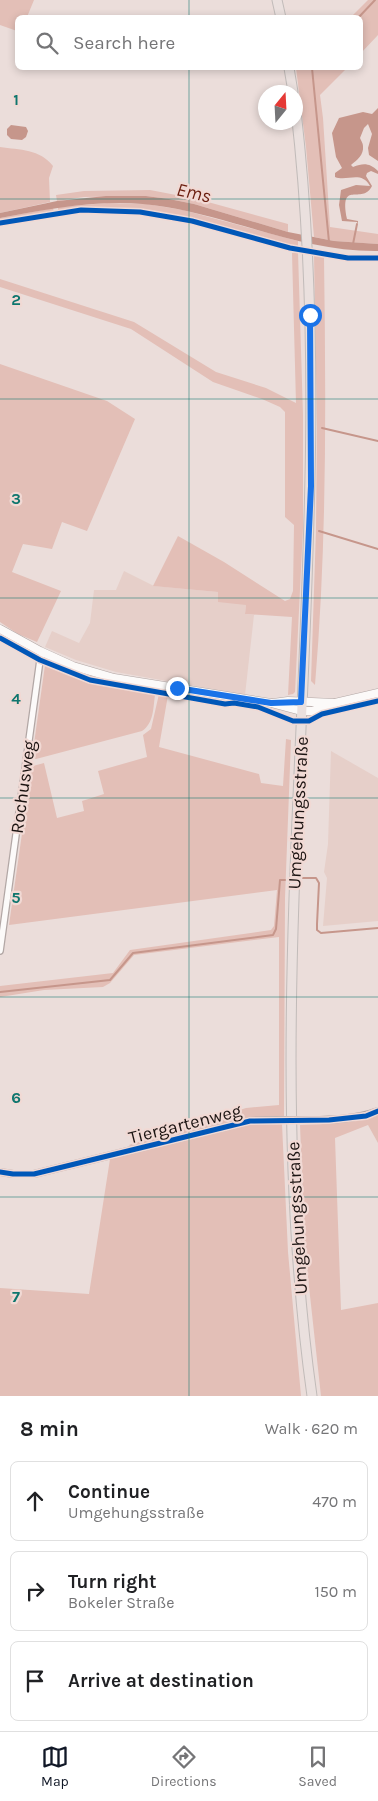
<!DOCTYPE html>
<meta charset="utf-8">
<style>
:root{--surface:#fff;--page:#f6f6f6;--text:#202124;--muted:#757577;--line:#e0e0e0;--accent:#111827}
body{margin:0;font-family:Karla,sans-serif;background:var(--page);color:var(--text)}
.compass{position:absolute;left:258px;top:85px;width:45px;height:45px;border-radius:50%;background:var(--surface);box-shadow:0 2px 8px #0003;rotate:18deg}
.stop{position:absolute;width:15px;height:15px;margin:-11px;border:4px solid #1a73e8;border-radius:50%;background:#fff}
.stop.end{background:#1a73e8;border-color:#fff;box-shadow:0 1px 5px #0008}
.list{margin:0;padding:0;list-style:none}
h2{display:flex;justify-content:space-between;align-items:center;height:65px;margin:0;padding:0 20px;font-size:21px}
h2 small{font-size:16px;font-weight:400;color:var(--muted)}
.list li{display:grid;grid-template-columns:32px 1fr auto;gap:15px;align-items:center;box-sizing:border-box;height:80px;margin:0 10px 10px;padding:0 10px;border:1px solid var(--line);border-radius:8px}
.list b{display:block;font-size:19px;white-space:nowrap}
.list p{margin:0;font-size:16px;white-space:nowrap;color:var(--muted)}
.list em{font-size:16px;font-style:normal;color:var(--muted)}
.icon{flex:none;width:28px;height:28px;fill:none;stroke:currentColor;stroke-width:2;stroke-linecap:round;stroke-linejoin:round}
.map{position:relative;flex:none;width:378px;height:1396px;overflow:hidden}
.search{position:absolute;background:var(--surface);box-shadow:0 2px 8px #0003;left:15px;right:15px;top:15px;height:55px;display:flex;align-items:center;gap:12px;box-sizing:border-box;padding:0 18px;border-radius:8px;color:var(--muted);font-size:19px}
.sheet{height:335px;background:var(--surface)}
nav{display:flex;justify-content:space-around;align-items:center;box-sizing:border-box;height:70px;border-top:1px solid var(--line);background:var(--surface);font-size:14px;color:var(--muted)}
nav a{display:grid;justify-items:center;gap:2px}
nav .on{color:var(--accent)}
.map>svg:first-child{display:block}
.built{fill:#e6cfc9}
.green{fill:#e3bfb7}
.water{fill:#c6968b}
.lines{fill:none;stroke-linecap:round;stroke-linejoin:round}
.stream{stroke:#c6968b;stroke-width:2}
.street-casing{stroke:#b2a7a5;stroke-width:8}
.secondary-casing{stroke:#b2a7a5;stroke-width:9}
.primary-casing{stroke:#c1bbb9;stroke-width:11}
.street{stroke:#fcfaf9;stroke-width:5.5}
.secondary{stroke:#fcfaf9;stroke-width:8}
.primary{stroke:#eae0de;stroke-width:9}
.street-bridge-casing{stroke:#b2a7a5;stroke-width:8;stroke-linecap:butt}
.street-bridge{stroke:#fcfaf9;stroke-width:5.5}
.cycleway-casing{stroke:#f1d9d4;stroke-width:8}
.cycleway{stroke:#0057b8;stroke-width:5}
.route{stroke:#1a73e8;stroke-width:6}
.grid{fill:none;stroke:#0f766e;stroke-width:1;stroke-opacity:0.55}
.labels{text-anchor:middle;stroke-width:4.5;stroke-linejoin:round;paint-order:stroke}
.street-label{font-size:18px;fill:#1b1311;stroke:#f1d9d4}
.water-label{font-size:19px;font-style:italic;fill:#6a1d0e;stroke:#f1d9d4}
.grid-label{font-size:16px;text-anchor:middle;font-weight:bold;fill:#0f766e;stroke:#f1d9d4;stroke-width:4.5;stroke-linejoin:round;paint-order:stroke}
</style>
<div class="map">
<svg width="378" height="1396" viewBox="0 0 378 1396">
<rect width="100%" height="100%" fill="#ebddda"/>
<g class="built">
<path d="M124 571 154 586 218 592 246 605 245 614 254 615 245 695 116 672 76 660 45 647 52 631 79 643 90 623 94 590H116Z"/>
<path d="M331 751 378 778V921L323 926 327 878 324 872 328 844Z"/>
</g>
<g class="green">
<path d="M0 0H34L27 17 18 18 17 31 0 25Z"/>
<path d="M368 0H378V35L361 53 360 18 351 17Z"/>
<path d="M296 68H347L320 95 323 118 330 227 378 234V244L334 241 314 237 306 147Z"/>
<path d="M0 147C20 150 40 149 53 166L49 178 50 202 0 213Z"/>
<path d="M150 190 197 199 288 224V232L194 204 169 199 146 196 84 197 57 201 56 195 84 191Z"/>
<path d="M107 203 147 204 183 210 298 241V248C216 227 145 200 58 212V207Z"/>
<path d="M53 208 54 212 0 221V218Z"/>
<path d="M298 252 303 415V528L295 692 293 694 288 695 292 617 245 614 246 605 218 602V592L153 586 178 536 224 562 285 601 290 599 293 591 294 525 285 517V412L280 407 262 399 213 382 131 329 0 287V279L134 322 216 372 266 388 296 403 292 253Z"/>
<path d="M314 255 324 257C326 400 327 543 315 685L311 681 316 529 317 427Z"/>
<path d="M0 364 107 401 135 419 87 531 62 522 52 549 23 544 12 572 61 591 37 642 18 634 0 622Z"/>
<path d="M48 659 89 675 154 687 156 691 90 678 44 660Z"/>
<path d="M45 665 93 684 155 695C153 708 154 723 142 731L36 759 32 758Z"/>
<path d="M159 694 168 695 159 747 259 774 261 783 283 786 286 739 291 740 285 898 284 1116 249 1118 131 1147 129 1145 246 1108 279 1105V937L134 955 110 983 103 987 44 990 0 997V986L113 973 130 950 271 930 274 926 277 890 9 925 31 770 33 766 44 763 57 818 84 811 82 801 104 794 98 771 147 757 143 735 151 729Z"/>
<path d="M378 1115V1143L368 1125 335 1138 341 1310 378 1303V1396H321L305 1250 300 1125C326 1124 353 1123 378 1115Z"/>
<path d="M282 1124 288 1252 301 1396H0V1288L89 1294 110 1159 250 1125Z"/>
</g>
<g class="water">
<path d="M378 108V161L369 155 368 148 372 134 368 124 364 128 360 138C361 141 363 143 363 146 364 155 357 160 351 165L353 167C364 163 369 163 378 171V174L371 171 367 173 366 176 372 186C362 206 339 178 347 219L358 221V224L357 222 342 221 339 205 341 190 356 185 370 186C361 170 347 182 335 177V173L342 168 336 157 332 133 339 118 363 112 372 114Z"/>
<path d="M11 125 26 127 28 131 26 137 22 140 11 139 7 135V129Z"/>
<path d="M106 196H146L169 199 194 204 288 232 334 241 378 244V251C304 252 238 219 166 207 110 197 55 208 0 218V213L57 201Z"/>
</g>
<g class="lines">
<g class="stream">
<path d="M358 18 375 0"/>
<path d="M312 68 329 242"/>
<path d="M353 244 357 224"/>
<path d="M322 428 378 441"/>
<path d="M319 531 378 549"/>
<path d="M303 878H316L319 883 317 924V930L321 933 378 928"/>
<path d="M0 992 110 980 133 953 273 935 276 929 280 880H285"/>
</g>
<defs>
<g id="street">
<path d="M0 951 40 660 43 653"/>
<path d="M310 1120C333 1120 356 1119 378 1111"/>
<path d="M0 1172 13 1174H34L250 1121 277 1120"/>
</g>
<g id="secondary">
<path d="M0 629 40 651 73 666 114 678 271 703 301 711H312L335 703"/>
<path d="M273 703 288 701 335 703 378 693"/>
</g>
<g id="primary">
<path d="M277 0 281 18"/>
<path d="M289 68 293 92"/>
<path d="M296 111C345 538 252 969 312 1396"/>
</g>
</defs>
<use href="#street" class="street-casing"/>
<use href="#secondary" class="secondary-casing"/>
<use href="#primary" class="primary-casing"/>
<use href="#street" class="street"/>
<use href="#secondary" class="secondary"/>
<use href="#primary" class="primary"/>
<defs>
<path id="street-bridge" d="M277 1120H310"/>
</defs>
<use href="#street-bridge" class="street-bridge-casing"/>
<use href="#street-bridge" class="street-bridge"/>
<defs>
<g id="cycleway">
<path d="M0 223 81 210 140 212 192 221 290 248 348 258H378"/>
<path d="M0 638 40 660 90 680 225 704 234 703 258 707 293 721H309L322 714 378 701"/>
<path d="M0 1172 13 1174H34L250 1121 329 1120 366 1116 378 1111"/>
</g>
</defs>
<use href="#cycleway" class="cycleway-casing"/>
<use href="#cycleway" class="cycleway"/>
</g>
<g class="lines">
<path class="route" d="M177 688 271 703 301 702 311 486 310 315"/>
</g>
<path class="grid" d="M189 0V18M189 68V1396M0 199H378M0 399H378M0 598H378M0 798H378M0 997H378M0 1197H378"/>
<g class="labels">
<g class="street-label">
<text transform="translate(23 787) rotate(-82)" y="6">Rochusweg</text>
<text transform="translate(298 813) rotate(-87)" y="6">Umgehungsstraße</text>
<text transform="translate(185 1124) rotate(-14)" y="6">Tiergartenweg</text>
<text transform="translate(297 1218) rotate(-93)" y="6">Umgehungsstraße</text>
</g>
<g class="water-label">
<text transform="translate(194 192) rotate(13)" y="7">Ems</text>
</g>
</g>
<g class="grid-label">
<text x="16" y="105">1</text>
<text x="16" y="305">2</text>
<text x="16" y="504">3</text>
<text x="16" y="704">4</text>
<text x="16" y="903">5</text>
<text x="16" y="1103">6</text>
<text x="16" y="1302">7</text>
</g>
</svg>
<svg class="compass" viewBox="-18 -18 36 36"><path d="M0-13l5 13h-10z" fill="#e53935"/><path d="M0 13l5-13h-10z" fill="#757577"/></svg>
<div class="stop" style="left:310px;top:315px"></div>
<div class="stop end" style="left:177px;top:688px"></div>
<div class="search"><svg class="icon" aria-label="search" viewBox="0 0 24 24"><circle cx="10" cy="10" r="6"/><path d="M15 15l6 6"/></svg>Search here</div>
</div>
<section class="sheet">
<h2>8 min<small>Walk · 620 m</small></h2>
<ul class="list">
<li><svg class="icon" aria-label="ahead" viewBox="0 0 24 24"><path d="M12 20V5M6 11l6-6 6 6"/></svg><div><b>Continue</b><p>Umgehungsstraße</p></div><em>470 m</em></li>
<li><svg class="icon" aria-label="right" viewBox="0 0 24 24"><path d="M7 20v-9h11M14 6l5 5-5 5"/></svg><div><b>Turn right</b><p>Bokeler Straße</p></div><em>150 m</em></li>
<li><svg class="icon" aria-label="arrive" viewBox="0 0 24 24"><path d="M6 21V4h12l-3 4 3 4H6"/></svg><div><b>Arrive at destination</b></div></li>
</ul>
</section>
<nav>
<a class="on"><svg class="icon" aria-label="map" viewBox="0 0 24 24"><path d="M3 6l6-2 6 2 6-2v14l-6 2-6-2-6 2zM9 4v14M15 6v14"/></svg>Map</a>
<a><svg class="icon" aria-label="directions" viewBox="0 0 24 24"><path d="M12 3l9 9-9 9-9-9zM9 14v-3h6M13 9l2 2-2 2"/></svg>Directions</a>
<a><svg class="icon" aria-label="saved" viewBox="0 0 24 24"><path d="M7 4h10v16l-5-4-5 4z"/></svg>Saved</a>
</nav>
